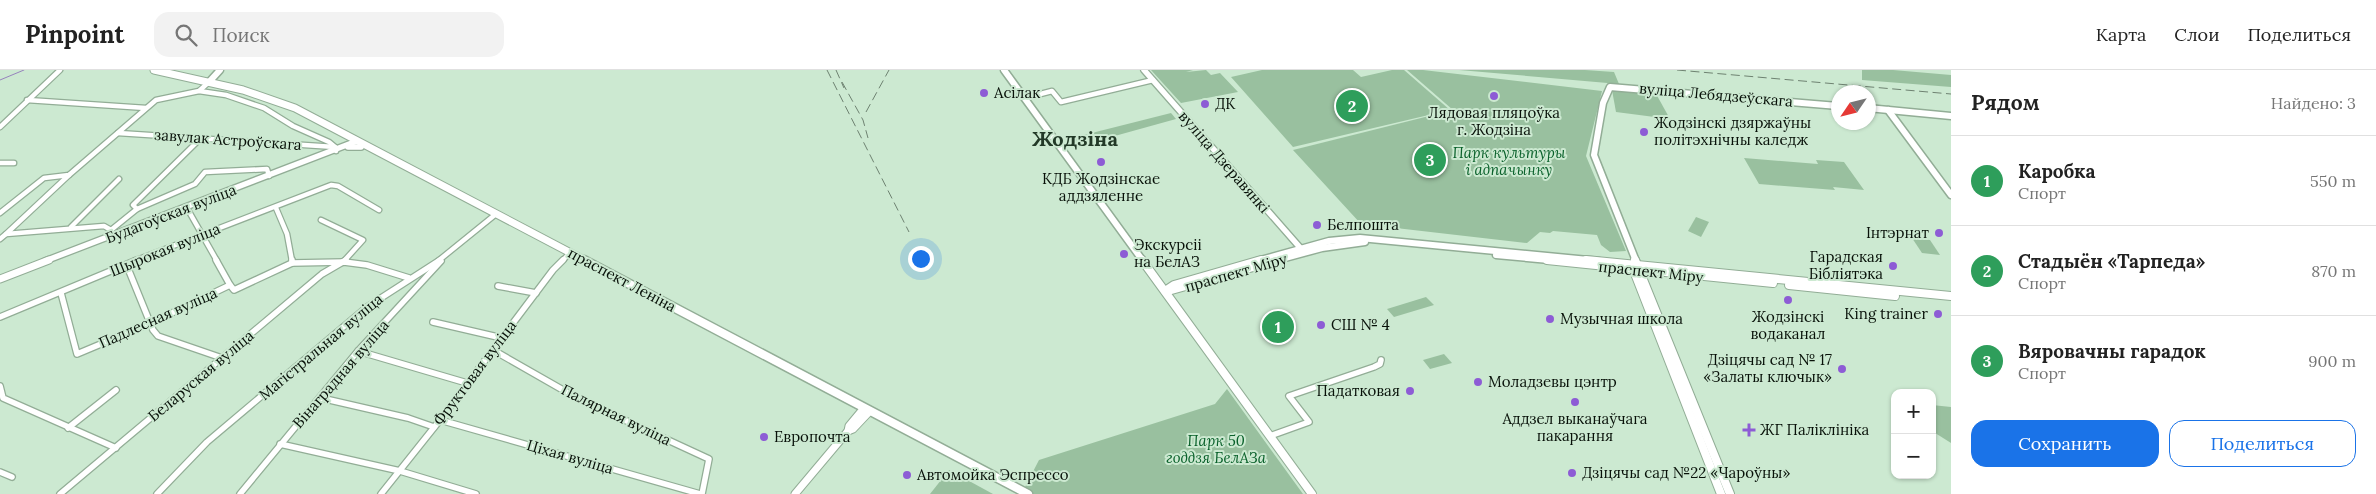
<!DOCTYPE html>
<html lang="ru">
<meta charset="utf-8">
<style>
:root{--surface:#fff;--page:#f2f2f2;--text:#222;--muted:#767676;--line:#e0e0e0;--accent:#1a73e8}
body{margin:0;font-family:Lora,serif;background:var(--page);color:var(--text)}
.controls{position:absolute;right:15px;bottom:15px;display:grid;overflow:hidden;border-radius:10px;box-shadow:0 1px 4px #0004}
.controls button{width:45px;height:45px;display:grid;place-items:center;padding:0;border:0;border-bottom:1px solid var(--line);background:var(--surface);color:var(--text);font:25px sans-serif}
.compass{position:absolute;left:1831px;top:15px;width:45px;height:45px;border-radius:50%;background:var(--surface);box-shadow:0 1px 4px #0004;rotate:235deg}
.you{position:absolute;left:920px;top:188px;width:18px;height:18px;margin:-12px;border:4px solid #fff;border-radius:50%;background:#1a73e8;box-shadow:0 0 0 8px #1a73e833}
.badge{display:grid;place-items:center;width:32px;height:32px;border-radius:50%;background:var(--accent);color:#fff;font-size:16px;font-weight:700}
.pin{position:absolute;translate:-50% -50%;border:2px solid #fff;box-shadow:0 1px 5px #0006}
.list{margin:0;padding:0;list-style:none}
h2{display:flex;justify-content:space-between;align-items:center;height:65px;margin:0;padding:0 20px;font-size:21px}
h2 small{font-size:16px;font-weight:400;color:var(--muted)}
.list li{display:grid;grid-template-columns:32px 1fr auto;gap:15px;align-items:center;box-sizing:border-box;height:90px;padding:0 20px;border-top:1px solid var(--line)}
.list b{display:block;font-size:19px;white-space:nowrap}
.list p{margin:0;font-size:16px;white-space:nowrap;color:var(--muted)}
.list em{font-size:16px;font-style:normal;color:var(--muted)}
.actions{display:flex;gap:10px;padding:15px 20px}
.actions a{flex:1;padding:11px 0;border:1px solid var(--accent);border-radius:15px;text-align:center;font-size:18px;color:var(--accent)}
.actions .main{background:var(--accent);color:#fff}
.icon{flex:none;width:28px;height:28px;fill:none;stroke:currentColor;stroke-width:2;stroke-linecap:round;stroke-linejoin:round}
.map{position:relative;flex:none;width:1951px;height:424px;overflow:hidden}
header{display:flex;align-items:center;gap:30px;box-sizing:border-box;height:70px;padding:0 25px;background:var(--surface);border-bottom:1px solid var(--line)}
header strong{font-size:24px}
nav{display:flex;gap:28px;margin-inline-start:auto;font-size:18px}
.search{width:350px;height:45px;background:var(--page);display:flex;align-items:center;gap:12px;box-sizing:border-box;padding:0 18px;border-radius:15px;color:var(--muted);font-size:19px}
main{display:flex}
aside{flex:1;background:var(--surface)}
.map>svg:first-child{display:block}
.green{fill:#99c09f}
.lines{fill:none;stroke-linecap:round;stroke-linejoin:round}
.stream{stroke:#9683bc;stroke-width:1}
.minor-far1-casing{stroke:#92ad96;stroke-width:7}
.minor-casing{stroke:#92ad96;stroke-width:8}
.tertiary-far1-casing{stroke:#92ad96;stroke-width:8}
.tertiary-casing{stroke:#92ad96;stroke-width:9}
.secondary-far1-casing{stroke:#92ad96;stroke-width:9}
.secondary-casing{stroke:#92ad96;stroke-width:10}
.primary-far1-casing{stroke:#92ad96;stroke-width:9}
.primary-casing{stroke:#92ad96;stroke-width:11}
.minor-far1{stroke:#fff;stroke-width:4.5}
.minor{stroke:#fff;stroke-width:5.5}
.tertiary-far1{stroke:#fff;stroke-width:5.5}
.tertiary{stroke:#fff;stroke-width:7}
.secondary-far1{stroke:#fff;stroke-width:6}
.secondary{stroke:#fff;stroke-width:8}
.primary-far1{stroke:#fff;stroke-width:7}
.primary{stroke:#fff;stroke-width:8}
.rail{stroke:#6e8271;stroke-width:1;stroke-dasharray:9 4.5;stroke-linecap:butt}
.poi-dot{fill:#8d5cd5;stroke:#cce9d1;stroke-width:2}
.labels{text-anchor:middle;stroke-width:4;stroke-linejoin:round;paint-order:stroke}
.poi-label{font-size:15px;fill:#081109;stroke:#cce9d1;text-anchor:start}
.street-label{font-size:15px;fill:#081109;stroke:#cce9d1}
.park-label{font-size:15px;font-style:italic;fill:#0a612b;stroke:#cce9d1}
.district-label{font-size:20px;font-weight:bold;fill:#223927;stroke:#cce9d1}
</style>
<header>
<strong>Pinpoint</strong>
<div class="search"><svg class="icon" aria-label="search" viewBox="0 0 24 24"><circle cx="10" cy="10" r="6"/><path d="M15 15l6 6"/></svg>Поиск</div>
<nav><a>Карта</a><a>Слои</a><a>Поделиться</a></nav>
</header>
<main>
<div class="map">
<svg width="1951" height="424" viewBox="0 0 1951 424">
<rect width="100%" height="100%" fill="#cce9d1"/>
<g class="green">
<path d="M1151 0H1193L1186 2 1206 0 1211 5 1220 3 1238 22 1181 33Z"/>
<path d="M1262 0H1353L1361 7 1392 0H1404L1450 40 1293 77 1231 7Z"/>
<path d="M1407 0H1423L1602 21 1586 86 1626 181 1610 182 1601 175 1597 165 1553 161 1550 163 1540 162 1527 173 1361 154 1293 80 1453 40Z"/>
<path d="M1459 0H1585L1614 2 1619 14Z"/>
<path d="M1862 0H1893L1951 5V17L1862 10Z"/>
<path d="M1612 20 1655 22 1670 49 1616 42Z"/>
<path d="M1171 43 1176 49 1075 77 1068 73V69Z"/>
<path d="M1744 88 1818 94 1816 90 1844 92 1864 120 1833 117 1835 120 1759 114Z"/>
<path d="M1696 147 1709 152 1701 167 1688 161Z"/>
<path d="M1912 168 1930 170 1940 185 1922 183Z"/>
<path d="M1426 227 1434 235 1394 247 1387 239Z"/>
<path d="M1276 246 1292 264 1280 268 1265 250Z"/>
<path d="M1444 284 1452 293 1430 299 1423 290Z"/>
<path d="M1227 319 1303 424H1029L1023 421 1039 390 1215 334Z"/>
<path d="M1932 335 1951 337V373L1932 361Z"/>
<path d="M949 400 993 424H930Z"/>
</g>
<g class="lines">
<path class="stream" d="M0 10 24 0"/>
<defs>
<g id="minor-far1">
<path d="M199 21 226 25 264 38 293 56 329 72 335 77"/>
<path d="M1025 28 1052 21 1061 32 1153 10"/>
<path d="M27 30 146 38"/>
<path d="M0 57 60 0"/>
<path d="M118 63 335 77 336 81"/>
<path d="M0 93H14"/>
<path d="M187 138 217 191"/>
<path d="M276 138 287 164 292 191"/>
<path d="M137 139 195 114 205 102 267 99 269 106"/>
<path d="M0 143 44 108 69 105 156 30 199 21 209 12"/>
<path d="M321 150 363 170 344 191"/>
<path d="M71 157 119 109"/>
<path d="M6 164 69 105"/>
<path d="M113 166 111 160 137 139 133 135 200 69"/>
<path d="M0 169 6 164 104 156 111 160"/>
<path d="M134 191 331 115 338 116 379 140"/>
<path d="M438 191 496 144"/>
<path d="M562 191 570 183"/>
</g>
<g id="minor">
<path d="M216 190 230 215"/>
<path d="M292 190V193"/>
<path d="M127 196 153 260 158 266 222 288"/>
<path d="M498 216 536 223"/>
<path d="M61 223 77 284 151 253 230 215 234 220 292 193 344 192 367 195 409 208"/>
<path d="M0 247 137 190"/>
<path d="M433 252 502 268"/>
<path d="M493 280 577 328 709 389 702 424"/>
<path d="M358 281 467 313"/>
<path d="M0 316 3 328 116 378"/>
<path d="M321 328 408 348 434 357"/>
<path d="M440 350 700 424"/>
<path d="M68 358 116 320"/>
<path d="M1270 366 1309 352 1289 326 1374 297 1380 294 1381 290"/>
<path d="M280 374 400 401 476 424"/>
<path d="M0 402 12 407"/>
<path d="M60 424 322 204 346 190"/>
<path d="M157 424 207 372 367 237 440 190"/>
<path d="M240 424 358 281 441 191"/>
<path d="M381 424 440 350 553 200 563 190"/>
</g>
<g id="tertiary-far1">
<path d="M1144 0 1303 181"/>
<path d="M348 77H361"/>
<path d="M45 191 357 71"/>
</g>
<g id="tertiary">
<path d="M0 209 49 190"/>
<path d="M848 361 849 356 864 338"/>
<path d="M795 424 848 361 853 359 870 341"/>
</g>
<g id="secondary-far1">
<path d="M1004 0 1143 191"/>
<path d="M210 11 220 0"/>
<path d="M1868 38 1951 46"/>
<path d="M1888 40 1951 125"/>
<path d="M1496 185 1560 191"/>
<path d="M1257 191 1329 171 1360 168 1599 191"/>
<path d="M1274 191 1322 178 1365 172"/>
<path d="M1636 191 1594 85 1603 33 1610 17 1838 36"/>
</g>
<g id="secondary">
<path d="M1142 190 1312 424"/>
<path d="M1547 190 1773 213"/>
<path d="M1586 190 1951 226"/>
<path d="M1635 190 1730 424"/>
<path d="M1635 198 1634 201 1721 424"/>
<path d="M1789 215 1895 226"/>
<path d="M1165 221 1174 215 1261 190"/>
<path d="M1168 221 1278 190"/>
</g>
<path id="primary-far1" d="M154 0 243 20 295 38 586 191"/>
<path id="primary" d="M584 190 1028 424"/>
</defs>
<use href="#minor-far1" class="minor-far1-casing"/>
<use href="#minor" class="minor-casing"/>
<use href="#tertiary-far1" class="tertiary-far1-casing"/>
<use href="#tertiary" class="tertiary-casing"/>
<use href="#secondary-far1" class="secondary-far1-casing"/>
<use href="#secondary" class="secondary-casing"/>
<use href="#primary-far1" class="primary-far1-casing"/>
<use href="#primary" class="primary-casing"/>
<use href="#minor-far1" class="minor-far1"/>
<use href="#minor" class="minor"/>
<use href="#tertiary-far1" class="tertiary-far1"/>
<use href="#tertiary" class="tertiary"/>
<use href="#secondary-far1" class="secondary-far1"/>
<use href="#secondary" class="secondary"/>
<use href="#primary-far1" class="primary-far1"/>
<use href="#primary" class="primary"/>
<g class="rail">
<path d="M827 0 909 162"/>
<path d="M836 0 844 18"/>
<path d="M1677 0 1951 24"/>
<path d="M842 12 863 50 868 68"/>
<path d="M866 42 889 0"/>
</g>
</g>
<g class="poi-dot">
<circle cx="984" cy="23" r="5"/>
<circle cx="1494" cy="26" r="5"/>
<circle cx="1205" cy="34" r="5"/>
<circle cx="1644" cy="62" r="5"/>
<circle cx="1101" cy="92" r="5"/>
<circle cx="1317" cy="155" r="5"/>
<circle cx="1939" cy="163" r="5"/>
<circle cx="1124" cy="184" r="5"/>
<circle cx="1893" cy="196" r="5"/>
<circle cx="1788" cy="230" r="5"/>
<circle cx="1938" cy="244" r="5"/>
<circle cx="1550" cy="249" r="5"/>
<circle cx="1321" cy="255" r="5"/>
<circle cx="1842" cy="299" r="5"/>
<circle cx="1478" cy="312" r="5"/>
<circle cx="1410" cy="321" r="5"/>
<circle cx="1575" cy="332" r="5"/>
<path d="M1746.5 352.5h5v5h5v5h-5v5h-5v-5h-5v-5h5z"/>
<circle cx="764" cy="367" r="5"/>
<circle cx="1572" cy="403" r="5"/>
<circle cx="907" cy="405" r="5"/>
</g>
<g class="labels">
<g class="poi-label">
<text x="994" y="28">Асілак</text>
<text x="1215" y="39">ДК</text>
<text x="1494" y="48" text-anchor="middle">Лядовая пляцоўка<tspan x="1494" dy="17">г. Жодзіна</tspan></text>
<text x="1654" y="58">Жодзінскі дзяржаўны<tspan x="1654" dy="17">політэхнічны каледж</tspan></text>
<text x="1101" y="114" text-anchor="middle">КДБ Жодзінскае<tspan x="1101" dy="17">аддзяленне</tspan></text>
<text x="1327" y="160">Белпошта</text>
<text x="1929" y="168" text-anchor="end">Інтэрнат</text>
<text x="1134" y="180">Экскурсіі<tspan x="1134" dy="17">на БелАЗ</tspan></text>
<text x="1883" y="192" text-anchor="end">Гарадская<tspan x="1883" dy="17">Бібліятэка</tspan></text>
<text x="1928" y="249" text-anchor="end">King trainer</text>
<text x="1788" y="252" text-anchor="middle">Жодзінскі<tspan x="1788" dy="17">водаканал</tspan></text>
<text x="1560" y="254">Музычная школа</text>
<text x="1331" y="260">СШ № 4</text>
<text x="1832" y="295" text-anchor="end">Дзіцячы сад № 17<tspan x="1832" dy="17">«Залаты ключык»</tspan></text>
<text x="1488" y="317">Моладзевы цэнтр</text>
<text x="1400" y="326" text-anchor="end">Падатковая</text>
<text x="1575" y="354" text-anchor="middle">Аддзел выканаўчага<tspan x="1575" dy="17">пакарання</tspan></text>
<text x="1760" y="365">ЖГ Паліклініка</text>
<text x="774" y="372">Европочта</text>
<text x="1582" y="408">Дзіцячы сад №22 «Чароўны»</text>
<text x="917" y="410">Автомойка Эспрессо</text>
</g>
<g class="street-label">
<text transform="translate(1716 25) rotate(5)" y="5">вуліца Лебядзеўскага</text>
<text transform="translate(228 70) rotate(4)" y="5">завулак Астроўскага</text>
<text transform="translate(1224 92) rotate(49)" y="5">вуліца Дзеравянкі</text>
<text transform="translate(171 144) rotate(-21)" y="5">Будагоўская вуліца</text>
<text transform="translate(165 180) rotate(-22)" y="5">Шырокая вуліца</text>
<text transform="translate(1651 202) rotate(6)" y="5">праспект Міру</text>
<text transform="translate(1236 203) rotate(-16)" y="5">праспект Міру</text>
<text transform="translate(622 210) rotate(28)" y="5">праспект Леніна</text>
<text transform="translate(158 248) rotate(-24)" y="5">Падлесная вуліца</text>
<text transform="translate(321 277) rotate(-40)" y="5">Магістральная вуліца</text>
<text transform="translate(475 303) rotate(-53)" y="5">Фруктовая вуліца</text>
<text transform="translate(341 304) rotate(-49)" y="5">Вінаградная вуліца</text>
<text transform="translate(201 306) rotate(-40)" y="5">Беларуская вуліца</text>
<text transform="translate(616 345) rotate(26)" y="5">Палярная вуліца</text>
<text transform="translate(570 387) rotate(16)" y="5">Ціхая вуліца</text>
</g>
<g class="park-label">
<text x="1509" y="88">Парк культуры<tspan x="1509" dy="17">і адпачынку</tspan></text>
<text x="1216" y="376">Парк 50<tspan x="1216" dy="17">годдзя БелАЗа</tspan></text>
</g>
<g class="district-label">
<text x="1075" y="76">Жодзіна</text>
</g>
</g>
</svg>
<div class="controls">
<button>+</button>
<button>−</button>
</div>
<svg class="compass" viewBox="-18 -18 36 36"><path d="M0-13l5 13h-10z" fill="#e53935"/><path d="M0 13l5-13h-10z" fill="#767676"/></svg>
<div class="you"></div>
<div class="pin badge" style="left:1278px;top:257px;background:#2e9e5b">1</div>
<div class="pin badge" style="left:1352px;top:36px;background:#2e9e5b">2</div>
<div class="pin badge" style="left:1430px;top:90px;background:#2e9e5b">3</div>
</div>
<aside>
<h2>Рядом<small>Найдено: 3</small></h2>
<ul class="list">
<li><span class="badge" style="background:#2e9e5b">1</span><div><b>Каробка</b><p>Спорт</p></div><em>550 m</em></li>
<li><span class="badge" style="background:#2e9e5b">2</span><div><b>Стадыён «Тарпеда»</b><p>Спорт</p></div><em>870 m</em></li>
<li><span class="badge" style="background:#2e9e5b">3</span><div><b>Вяровачны гарадок</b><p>Спорт</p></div><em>900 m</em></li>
</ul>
<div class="actions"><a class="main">Сохранить</a><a>Поделиться</a></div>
</aside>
</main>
